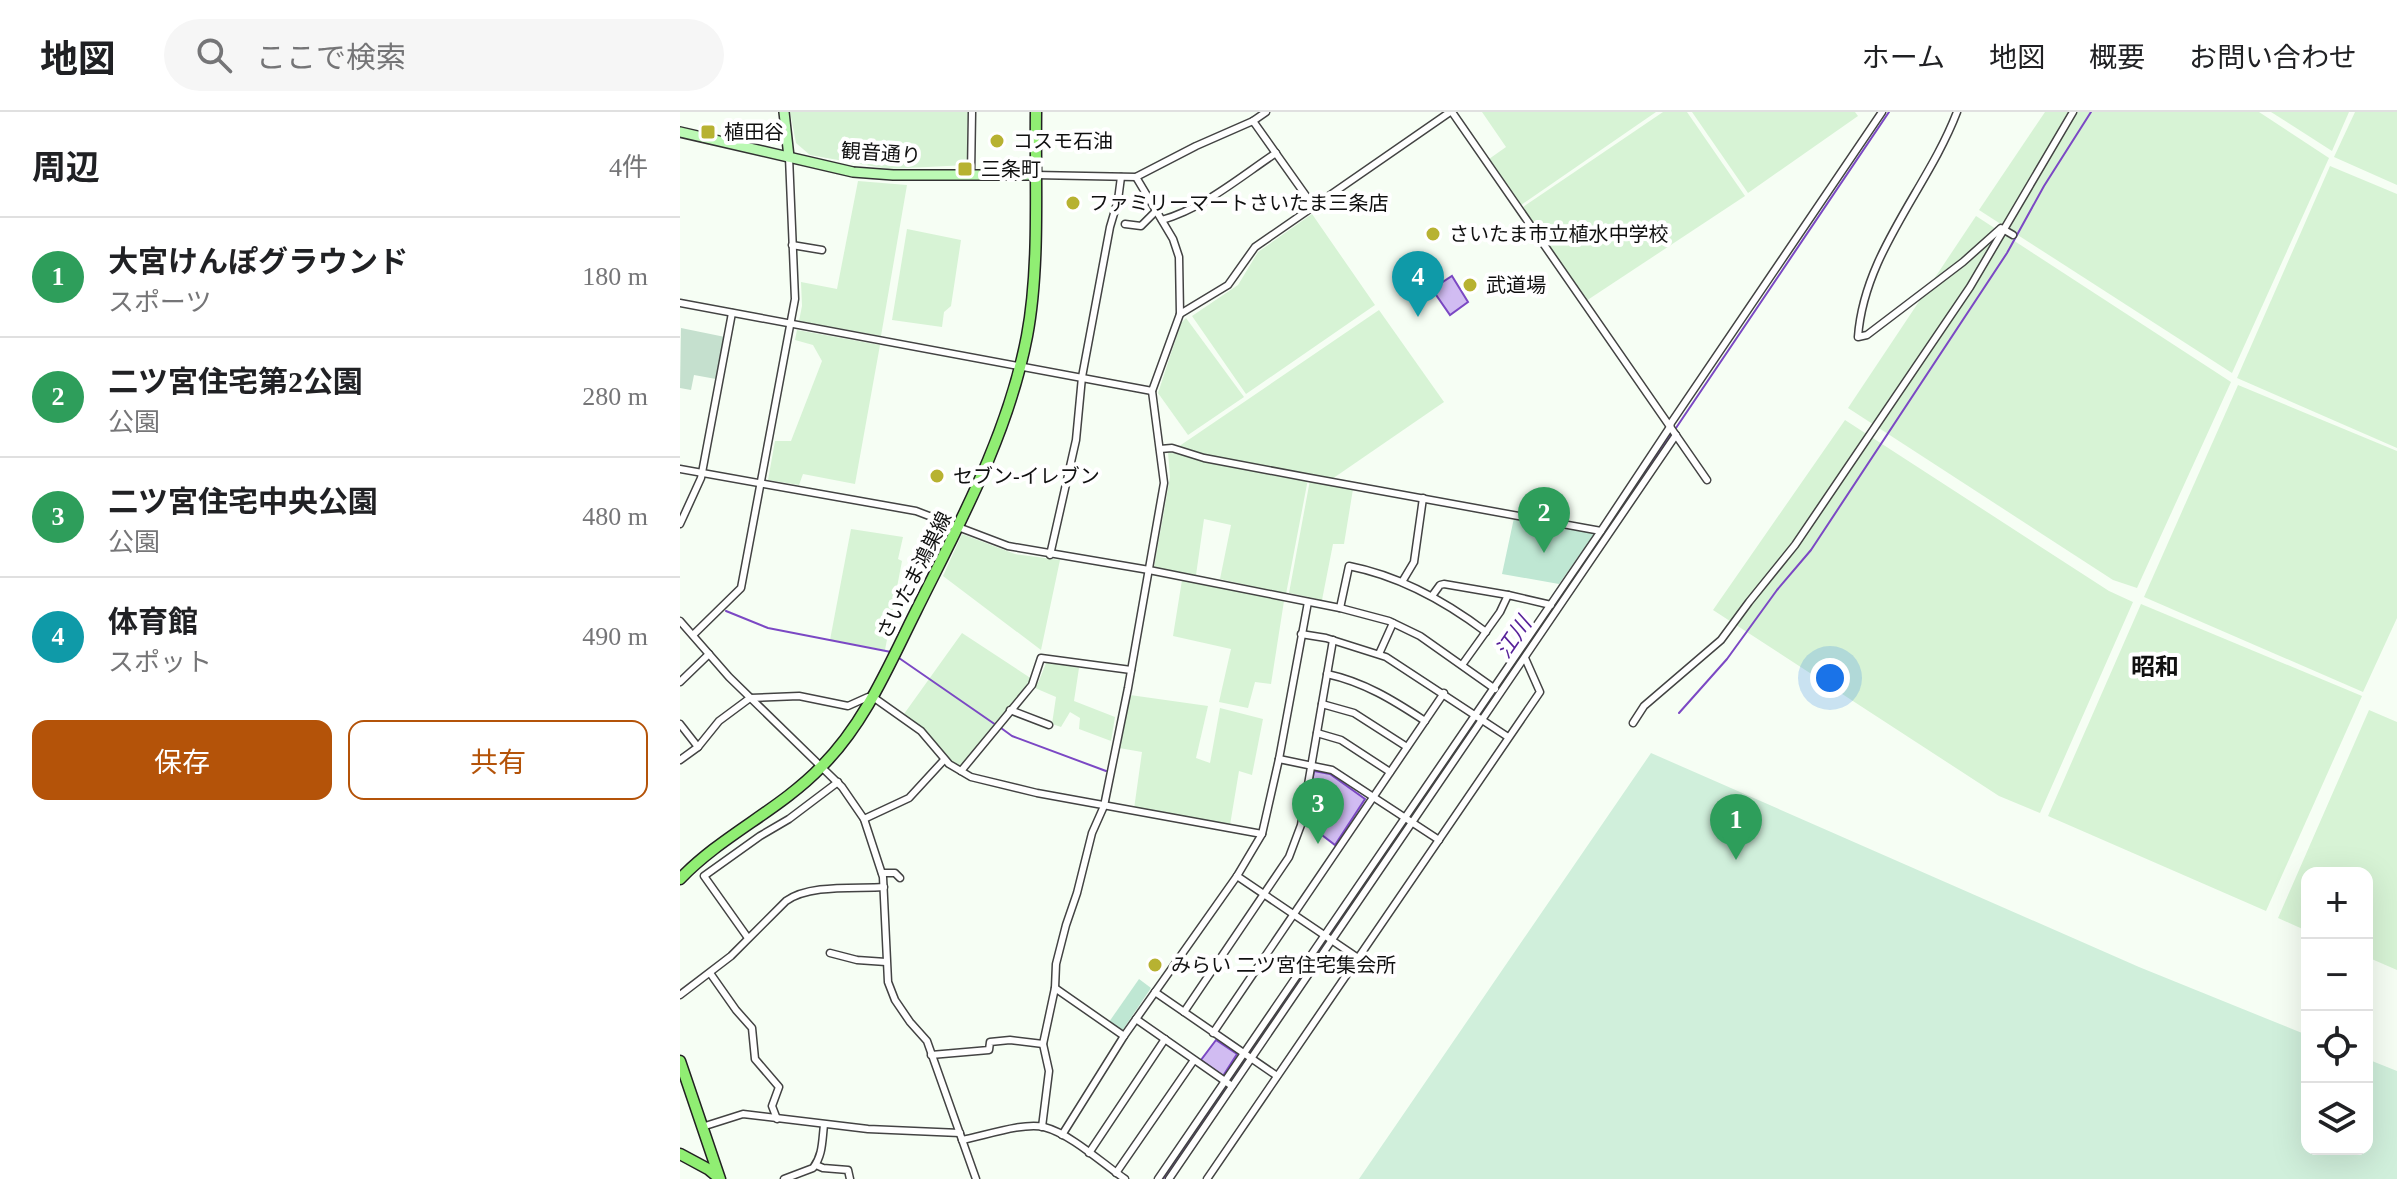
<!DOCTYPE html>
<html lang="ja">
<meta charset="utf-8">
<style>
:root{--surface:#fff;--page:#f6f6f6;--text:#202124;--muted:#757577;--line:#e0e0e0;--accent:#b45309}
body{margin:0;font-family:"Times New Roman","Noto Sans JP",serif;background:var(--page);color:var(--text)}
.controls{position:absolute;right:24px;bottom:24px;display:grid;overflow:hidden;border-radius:16px;box-shadow:0 8px 32px #0002}
.controls button{width:72px;height:72px;display:grid;place-items:center;padding:0;border:0;border-bottom:2px solid var(--line);background:var(--surface);color:var(--text);font:40px sans-serif}
.you{position:absolute;left:1150px;top:566px;width:28px;height:28px;margin:-20px;border:6px solid #fff;border-radius:50%;background:#1a73e8;box-shadow:0 0 0 12px #1a73e833}
.badge{display:grid;place-items:center;width:52px;height:52px;border-radius:50%;background:var(--accent);color:#fff;font-size:26px;font-weight:700}
.pin{position:absolute;translate:-50% -66px;filter:drop-shadow(0 2px 4px #0008)}
.pin::after{content:'';position:absolute;top:42px;width:28px;height:24px;background:inherit;clip-path:polygon(0 0,100% 0,50% 100%)}
.list{margin:0;padding:0;list-style:none}
h2{display:flex;justify-content:space-between;align-items:center;height:104px;margin:0;padding:0 32px;font-size:34px}
h2 small{font-size:26px;font-weight:400;color:var(--muted)}
.list li{display:grid;grid-template-columns:52px 1fr auto;gap:24px;align-items:center;box-sizing:border-box;height:120px;padding:0 32px;border-top:2px solid var(--line)}
.list b{display:block;font-size:30px;white-space:nowrap}
.list p{margin:0;font-size:26px;white-space:nowrap;color:var(--muted)}
.list em{font-size:26px;font-style:normal;color:var(--muted)}
.actions{display:flex;gap:16px;padding:24px 32px}
.actions a{flex:1;padding:18px 0;border:2px solid var(--accent);border-radius:16px;text-align:center;font-size:28px;color:var(--accent)}
.actions .main{background:var(--accent);color:#fff}
.icon{flex:none;width:44px;height:44px;fill:none;stroke:currentColor;stroke-width:2;stroke-linecap:round;stroke-linejoin:round}
.map{position:relative;flex:none;width:1717px;height:1067px;overflow:hidden}
header{display:flex;align-items:center;gap:48px;box-sizing:border-box;height:112px;padding:0 40px;background:var(--surface);border-bottom:2px solid var(--line)}
header strong{font-size:38px}
nav{display:flex;gap:44px;margin-inline-start:auto;font-size:28px}
.search{width:560px;height:72px;background:var(--page);display:flex;align-items:center;gap:20px;box-sizing:border-box;padding:0 28px;border-radius:44px;color:var(--muted);font-size:30px}
main{display:flex}
aside{flex:1;background:var(--surface)}
.map>svg:first-child{display:block}
.farmland{fill:#d7f3d5}
.green{fill:#bfe7d3}
.cemetery{fill:#c5e0ce}
.pitch{fill:#d0efdb}
.water{fill:#d1bcf2;stroke:#7b48c4;stroke-width:2}
.lines{fill:none;stroke-linecap:round;stroke-linejoin:round}
.stream{stroke:#7b48c4;stroke-width:2}
.street-casing{stroke:#434343;stroke-width:9}
.secondary-casing{stroke:#323232;stroke-width:12}
.primary-casing{stroke:#212121;stroke-width:13}
.street{stroke:#fff;stroke-width:6}
.secondary{stroke:#bbf9b4;stroke-width:9}
.primary{stroke:#90ee73;stroke-width:10}
.poi-dot{fill:#b7b231;stroke:#fff;stroke-width:3}
.labels{text-anchor:middle;stroke-width:8;stroke-linejoin:round;paint-order:stroke}
.poi-label{font-size:20px;fill:#101010;stroke:#fff;text-anchor:start}
.street-label{font-size:20px;fill:#101010;stroke:#fff}
.water-label{font-size:22px;font-style:italic;fill:#57219a;stroke:#fff}
.quarter-label{font-size:24px;font-weight:bold;fill:#101010;stroke:#fff}
</style>
<header>
<strong>地図</strong>
<div class="search"><svg class="icon" aria-label="search" viewBox="0 0 24 24"><circle cx="10" cy="10" r="6"/><path d="M15 15l6 6"/></svg>ここで検索</div>
<nav><a>ホーム</a><a>地図</a><a>概要</a><a>お問い合わせ</a></nav>
</header>
<main>
<aside>
<h2>周辺<small>4件</small></h2>
<ul class="list">
<li><span class="badge" style="background:#2e9e5b">1</span><div><b>大宮けんぽグラウンド</b><p>スポーツ</p></div><em>180 m</em></li>
<li><span class="badge" style="background:#2e9e5b">2</span><div><b>二ツ宮住宅第2公園</b><p>公園</p></div><em>280 m</em></li>
<li><span class="badge" style="background:#2e9e5b">3</span><div><b>二ツ宮住宅中央公園</b><p>公園</p></div><em>480 m</em></li>
<li><span class="badge" style="background:#0f9aa8">4</span><div><b>体育館</b><p>スポット</p></div><em>490 m</em></li>
</ul>
<div class="actions"><a class="main">保存</a><a>共有</a></div>
</aside>
<div class="map">
<svg width="1717" height="1067" viewBox="0 0 1717 1067">
<rect width="100%" height="100%" fill="#f6fef4"/>
<g class="farmland">
<path d="M110 0H288L287 53 208 57 130 43 116 31Z"/>
<path d="M802 0H976L841 93 809 47 826 35Z"/>
<path d="M983 0H1007L1065 84 906 189 843 95Z"/>
<path d="M1012 0H1175L1178 4 1068 81Z"/>
<path d="M1365 0H1579L1649 46 1552 261 1299 98Z"/>
<path d="M1591 0H1669L1652 39Z"/>
<path d="M1675 0H1717V73L1654 45Z"/>
<path d="M1650 54 1717 82V336L1557 266Z"/>
<path d="M178 69 227 73 201 224 119 209 122 194 121 170 157 177Z"/>
<path d="M632 102 695 193 566 282 512 204 558 173 578 140Z"/>
<path d="M1296 104 1551 270 1457 476 1433 468 1168 296Z"/>
<path d="M227 117 281 128 271 194 264 200 262 215 212 208Z"/>
<path d="M699 198 764 290 652 367 495 337Z"/>
<path d="M506 206 564 285 508 323 478 281 501 211Z"/>
<path d="M117 218 200 233 175 372 123 362 119 373 88 368 95 329H111L142 249 133 233 115 228Z"/>
<path d="M1558 273 1717 339V506L1683 580 1464 485Z"/>
<path d="M1165 308 1429 479 1453 490 1360 701 1319 684 1033 498Z"/>
<path d="M488 340 628 367 606 482 540 467 551 413 524 407 516 463 474 455 490 365Z"/>
<path d="M630 368 673 377 664 432H653L642 488 609 481Z"/>
<path d="M171 417 223 425 218 447 222 449 205 538 150 528Z"/>
<path d="M282 422 335 442 380 448 361 538 263 464Z"/>
<path d="M502 468 604 489 591 572 575 570 568 596 539 590 551 537 493 524Z"/>
<path d="M1461 492 1682 584 1586 799 1368 704Z"/>
<path d="M282 521 358 571 367 549 399 556 394 589 435 605 431 629 399 617 400 606 390 600 381 615 372 612 376 585 348 573 280 655 265 645 242 616 224 602Z"/>
<path d="M450 583 528 594 516 646 530 651 540 596 583 607 572 663 559 659 550 713 454 697 462 640 439 636Z"/>
<path d="M1689 598 1717 610V858L1687 845V761H1627V819L1598 806Z"/>
</g>
<g class="green">
<path d="M834 406 916 420 879 472 822 462Z"/>
<path d="M459 867 471 876 442 919 429 910Z"/>
</g>
<path class="cemetery" d="M1 216 45 225 36 267 14 263 11 278 0 276Z"/>
<path class="pitch" d="M971 641 1459 855 1627 923V1037H1687V947L1717 959V1067H679Z"/>
<g class="water">
<path d="M772 164 788 190 770 203 752 177Z"/>
<path d="M634 659 650 662 685 687 655 733 625 710Z"/>
<path d="M536 928 557 942 543 964 521 948Z"/>
</g>
<g class="lines">
<g class="stream">
<path d="M996 316 1209 0"/>
<path d="M46 499 88 516 211 540"/>
<path d="M219 546 316 613"/>
<path d="M999 601 1047 547 1097 478 1131 438 1327 141 1364 74 1411 0"/>
<path d="M799 603 992 321"/>
<path d="M321 616 332 624 426 659"/>
<path d="M730 706 796 609"/>
<path d="M570 940 726 711"/>
<path d="M483 1067 566 946"/>
</g>
<defs>
<g id="street">
<path d="M772 0 1027 368"/>
<path d="M1277 0C1248 76 1184 141 1178 225L1187 223 1283 150 1321 116 1333 123"/>
<path d="M573 9 634 95"/>
<path d="M291 63 292 0"/>
<path d="M355 63 456 65 516 34 573 9 586 0"/>
<path d="M482 108C524 96 560 65 596 41"/>
<path d="M445 112 461 114 476 99"/>
<path d="M112 133 142 138"/>
<path d="M0 191 472 279"/>
<path d="M500 202 548 173 575 135 770 0"/>
<path d="M480 337 492 336 524 346 630 366 921 419"/>
<path d="M0 357 236 399 328 434 469 458 660 496 709 509 740 524 815 577"/>
<path d="M0 412 21 366 52 201"/>
<path d="M370 443 396 328 402 265 430 115 438 88 441 65"/>
<path d="M722 470 734 450 743 386"/>
<path d="M752 484 760 473 764 472 828 483"/>
<path d="M660 496 669 454C720 464 765 489 806 520"/>
<path d="M0 509 49 565 162 675 184 707 203 765 208 870 215 888 230 910 247 929 296 1067"/>
<path d="M621 522 646 526 706 545 828 625"/>
<path d="M13 523 61 476 115 187 109 45"/>
<path d="M699 542 713 511"/>
<path d="M782 553 820 500 828 483 871 493"/>
<path d="M647 562C684 570 713 588 745 609"/>
<path d="M0 570 29 542"/>
<path d="M642 592 674 601 727 635"/>
<path d="M330 598 369 613"/>
<path d="M953 611 964 594 1041 528 1069 490 1115 433 1290 175 1393 0"/>
<path d="M0 612 18 635"/>
<path d="M637 621 661 628 710 660"/>
<path d="M599 647 652 658 759 728"/>
<path d="M0 648 18 635 39 609 70 586 119 584 168 594 188 585H193L241 619 269 652 291 665 357 681 582 722"/>
<path d="M281 659 352 573 361 546 451 558"/>
<path d="M184 707 229 686 264 648"/>
<path d="M202 761H215L220 766"/>
<path d="M557 764 678 846"/>
<path d="M68 826 24 764 80 724 109 707 158 670"/>
<path d="M150 841 177 848 206 850"/>
<path d="M30 861 56 898 72 916 75 947 99 975 92 994 97 1007"/>
<path d="M375 876 444 924"/>
<path d="M475 880 597 964"/>
<path d="M0 883 51 844 106 789C130 772 175 777 204 775"/>
<path d="M504 900 609 745 621 713 653 528"/>
<path d="M456 907 552 974"/>
<path d="M533 921 764 581"/>
<path d="M251 943 309 938 310 930 330 928 363 932"/>
<path d="M22 1015 63 1002 188 1017 280 1021"/>
<path d="M362 1015 369 959 363 932 375 876 376 852 386 813 397 781 412 721 424 694 448 576 484 371 472 279 500 202 499 145 493 127 456 65"/>
<path d="M382 1023 444 924 557 764 582 722 599 647 628 490"/>
<path d="M282 1028C304 1024 343 1010 364 1015 391 1022 422 1051 445 1067"/>
<path d="M409 1041 485 927"/>
<path d="M136 1053 143 1056 168 1058 170 1067"/>
<path d="M436 1061 514 948"/>
<path d="M104 1067 133 1056C143 1043 142 1029 144 1013"/>
<path d="M478 1067 921 419 990 315 991 311 1202 0"/>
<path d="M489 1067 996 323"/>
<path d="M527 1067 860 580 845 546"/>
</g>
<g id="secondary">
<path d="M104 0 109 45"/>
<path d="M0 20 173 60 213 63H355"/>
</g>
<g id="primary">
<path d="M0 767C42 723 100 698 142 654 185 611 209 553 236 499 280 410 328 323 347 224 360 155 355 71 356 0"/>
<path d="M0 949 40 1067"/>
<path d="M0 1042 28 1057 39 1066"/>
</g>
</defs>
<use href="#street" class="street-casing"/>
<use href="#secondary" class="secondary-casing"/>
<use href="#primary" class="primary-casing"/>
<use href="#street" class="street"/>
<use href="#secondary" class="secondary"/>
<use href="#primary" class="primary"/>
</g>
<g class="poi-dot">
<rect x="20" y="12" width="16" height="16" rx="4"/>
<circle cx="317" cy="29" r="8"/>
<rect x="277" y="49" width="16" height="16" rx="4"/>
<circle cx="393" cy="91" r="8"/>
<circle cx="753" cy="122" r="8"/>
<circle cx="790" cy="173" r="8"/>
<circle cx="257" cy="364" r="8"/>
<circle cx="475" cy="853" r="8"/>
</g>
<g class="labels">
<g class="poi-label">
<text x="44" y="27">植田谷</text>
<text x="333" y="36">コスモ石油</text>
<text x="301" y="64">三条町</text>
<text x="409" y="98">ファミリーマートさいたま三条店</text>
<text x="769" y="129">さいたま市立植水中学校</text>
<text x="806" y="180">武道場</text>
<text x="273" y="371">セブン-イレブン</text>
<text x="491" y="860">みらい 二ツ宮住宅集会所</text>
</g>
<g class="street-label">
<text transform="translate(201 41) rotate(4)" y="7">観音通り</text>
<text transform="translate(234 463) rotate(-63)" y="7">さいたま鴻巣線</text>
</g>
<g class="water-label">
<text transform="translate(833 525) rotate(-56)" y="8">江川</text>
</g>
<g class="quarter-label">
<text x="1475" y="563">昭和</text>
</g>
</g>
</svg>
<div class="controls">
<button>+</button>
<button>−</button>
<button><svg class="icon" aria-label="locate" viewBox="0 0 24 24"><circle cx="12" cy="12" r="6"/><path d="M12 2v4M12 18v4M2 12h4M18 12h4"/></svg></button>
<button><svg class="icon" aria-label="layers" viewBox="0 0 24 24"><path d="M12 4l9 5-9 5-9-5zM3 14l9 5 9-5"/></svg></button>
</div>
<div class="you"></div>
<div class="pin badge" style="left:1056px;top:748px;background:#2e9e5b">1</div>
<div class="pin badge" style="left:864px;top:441px;background:#2e9e5b">2</div>
<div class="pin badge" style="left:638px;top:732px;background:#2e9e5b">3</div>
<div class="pin badge" style="left:738px;top:205px;background:#0f9aa8">4</div>
</div>
</main>
